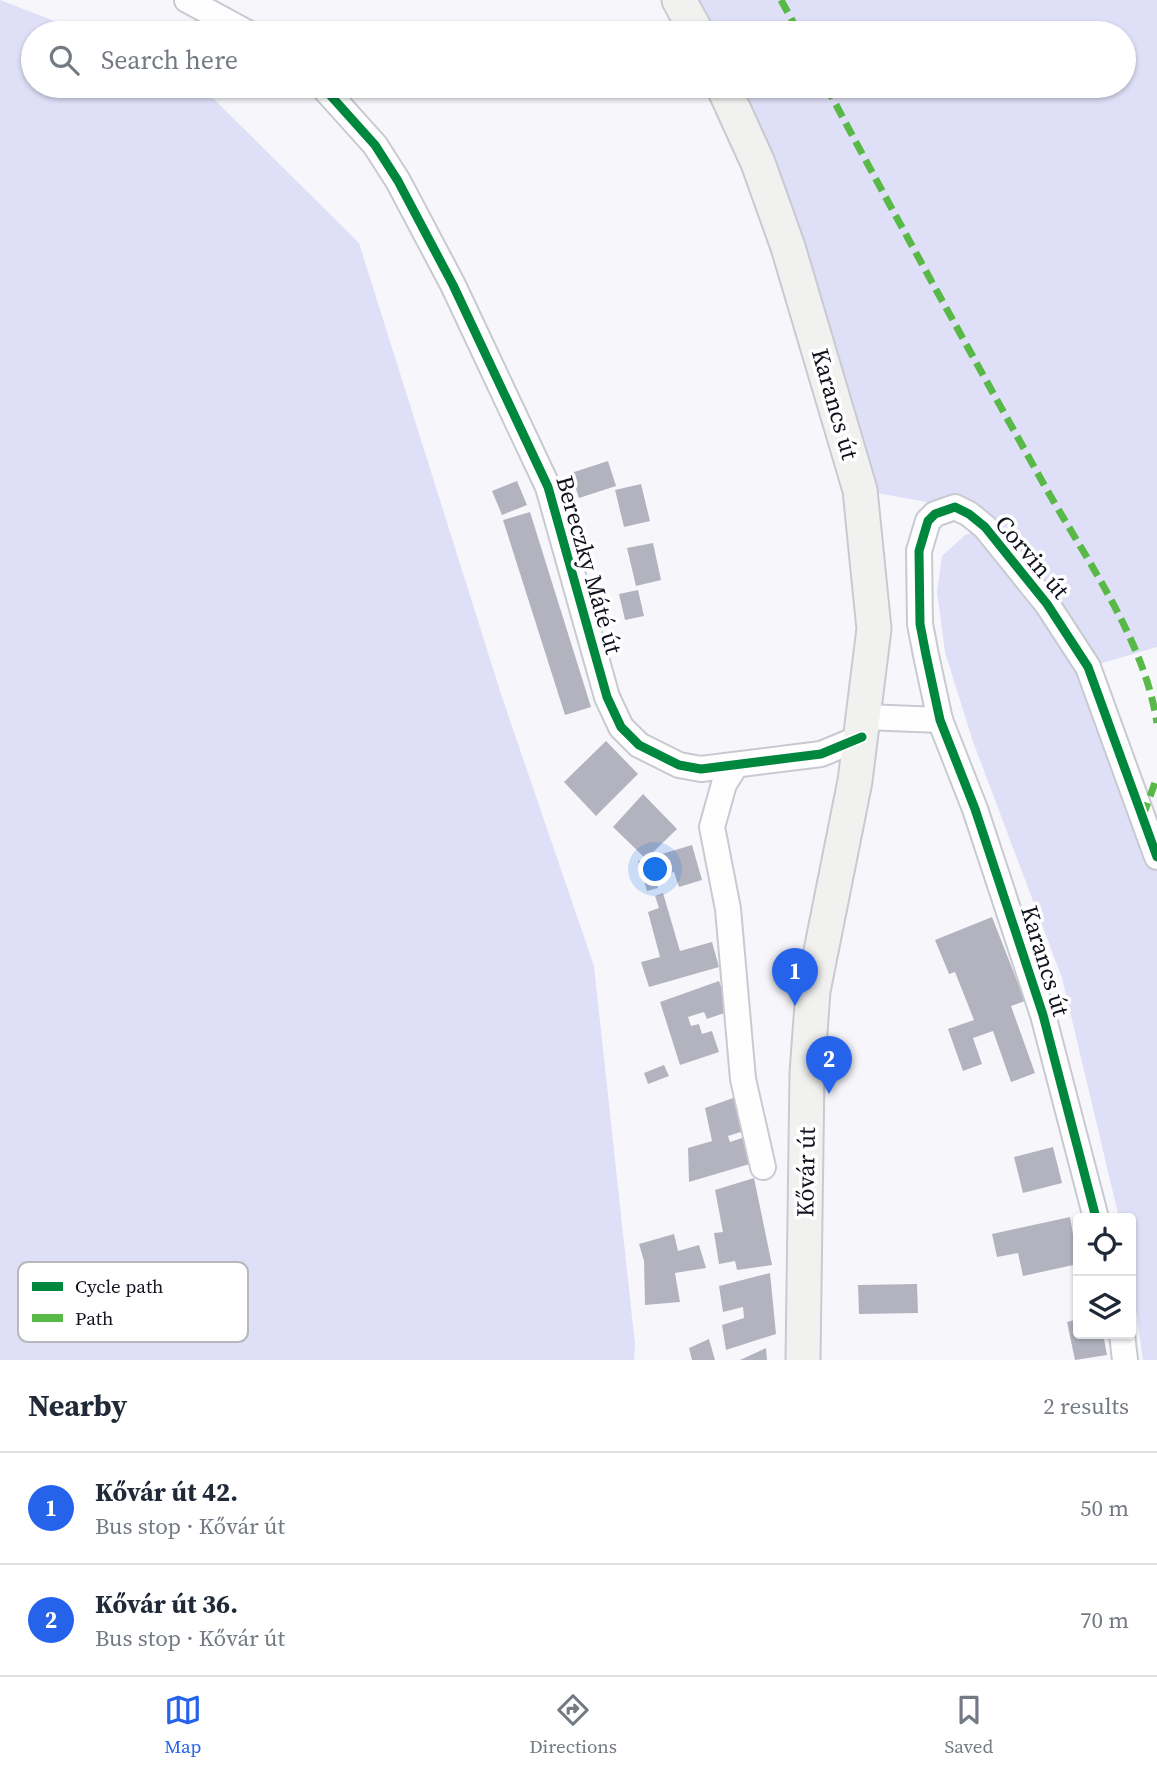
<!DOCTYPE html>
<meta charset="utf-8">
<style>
:root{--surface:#fff;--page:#f2f2f3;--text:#1f2937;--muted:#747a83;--line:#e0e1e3;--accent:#2563eb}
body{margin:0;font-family:"Source Serif 4",serif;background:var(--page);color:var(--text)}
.controls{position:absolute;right:21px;bottom:21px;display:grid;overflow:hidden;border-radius:7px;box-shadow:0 2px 5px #0004}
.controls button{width:63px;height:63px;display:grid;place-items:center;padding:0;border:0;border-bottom:2px solid var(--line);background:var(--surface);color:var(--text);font:35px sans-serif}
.you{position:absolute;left:656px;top:870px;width:24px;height:24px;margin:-18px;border:5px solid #fff;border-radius:50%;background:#1a73e8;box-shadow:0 0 0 10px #1a73e833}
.badge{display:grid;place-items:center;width:46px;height:46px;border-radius:50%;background:var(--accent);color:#fff;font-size:23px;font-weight:700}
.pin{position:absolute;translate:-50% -58px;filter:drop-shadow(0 2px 4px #0008)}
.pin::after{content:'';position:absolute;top:37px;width:24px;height:21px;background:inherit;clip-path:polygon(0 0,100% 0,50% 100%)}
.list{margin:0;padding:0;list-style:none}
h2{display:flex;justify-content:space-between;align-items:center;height:91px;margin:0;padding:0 28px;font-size:30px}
h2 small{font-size:23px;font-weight:400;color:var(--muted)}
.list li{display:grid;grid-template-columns:46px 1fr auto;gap:21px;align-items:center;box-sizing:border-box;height:112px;padding:0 28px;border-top:2px solid var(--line)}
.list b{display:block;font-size:26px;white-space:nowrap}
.list p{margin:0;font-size:23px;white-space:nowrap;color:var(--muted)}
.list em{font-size:23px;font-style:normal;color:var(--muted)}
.icon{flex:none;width:38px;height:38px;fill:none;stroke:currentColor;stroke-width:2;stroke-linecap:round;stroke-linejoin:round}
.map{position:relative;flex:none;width:1157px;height:1360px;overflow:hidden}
.search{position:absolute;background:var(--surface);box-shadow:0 2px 5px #0004;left:21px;right:21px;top:21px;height:77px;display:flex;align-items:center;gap:18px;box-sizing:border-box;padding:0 24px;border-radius:38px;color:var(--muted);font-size:26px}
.sheet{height:315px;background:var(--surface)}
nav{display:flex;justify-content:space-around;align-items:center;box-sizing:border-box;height:98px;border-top:2px solid var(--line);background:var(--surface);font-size:19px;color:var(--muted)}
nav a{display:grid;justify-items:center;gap:4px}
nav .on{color:var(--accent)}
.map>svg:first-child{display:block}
.green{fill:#dfe0f8}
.building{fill:#b3b3c0}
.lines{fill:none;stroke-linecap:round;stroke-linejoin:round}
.street-casing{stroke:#c9c9d2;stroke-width:28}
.secondary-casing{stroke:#c9c9d2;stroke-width:37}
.street{stroke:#fefefe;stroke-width:24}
.secondary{stroke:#f1f2f0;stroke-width:33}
.quiet{stroke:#58b947;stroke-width:7;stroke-dasharray:14 7;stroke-linecap:butt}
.cycleway-casing{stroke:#fff;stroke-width:13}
.cycleway{stroke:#00873e;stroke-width:9}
.labels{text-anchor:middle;stroke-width:7;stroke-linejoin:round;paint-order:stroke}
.street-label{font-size:24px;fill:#13131f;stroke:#fff}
.key{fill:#fff;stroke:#b8b8bc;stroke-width:2}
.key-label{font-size:19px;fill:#13131f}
</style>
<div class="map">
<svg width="1157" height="1360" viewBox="0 0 1157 1360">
<rect width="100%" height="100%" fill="#f7f7fb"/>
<g class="green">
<path d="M0 0 86 33H33V86H201L359 243 502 697 594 966 635 1344 634 1360H0Z"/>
<path d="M679 0H1157V647L1089 667 1157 857V1360H1143L1131 1274V1218H1119L1062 978 972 739 945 652 937 592 942 556 965 535 984 528 955 507 860 490 723 86H1124V33H697Z"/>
</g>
<g class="building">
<path d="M608 461 616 486 579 498 571 473Z"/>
<path d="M517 481 527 505 502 515 492 491Z"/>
<path d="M641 484 650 521 624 527 615 490Z"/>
<path d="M530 512 591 707 565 715 503 520Z"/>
<path d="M653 543 661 580 636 586 627 548Z"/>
<path d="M638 590 644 616 625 620 619 594Z"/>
<path d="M606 741 638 774 596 816 564 782Z"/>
<path d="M643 794 677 829 646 859 613 827Z"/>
<path d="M692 845 702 880 679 887 674 872 655 878 658 888 647 891 638 861Z"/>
<path d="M663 893 680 951 712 942 719 967 649 987 641 962 660 957 648 912 659 908 655 896Z"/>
<path d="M992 917 1025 1001 1011 1006 1035 1073 1011 1082 993 1031 973 1038 982 1064 963 1071 948 1029 974 1020 955 972 949 974 935 940Z"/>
<path d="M719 981 730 1011 707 1019 704 1012 688 1017 691 1026 699 1024 702 1034 712 1031 719 1052 680 1065 660 1002Z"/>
<path d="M664 1065 669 1076 648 1084 644 1073Z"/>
<path d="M736 1097 744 1131 728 1136 730 1142 745 1137 753 1163 689 1182 688 1148 712 1141 705 1108Z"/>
<path d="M1053 1147 1062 1183 1023 1193 1014 1157Z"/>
<path d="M754 1178 772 1265 737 1270 735 1261 719 1264 714 1233 723 1232 715 1190Z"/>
<path d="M1070 1217 1078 1264 1023 1276 1018 1253 997 1257 992 1234Z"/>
<path d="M674 1234 678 1251 699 1245 706 1268 675 1273 680 1302 645 1305 644 1261 639 1244Z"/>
<path d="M770 1273 776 1334 726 1350 722 1325 744 1318 743 1307 723 1312 719 1286Z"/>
<path d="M917 1284 918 1313 859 1314 858 1285Z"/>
<path d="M1078 1319V1334H1103L1107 1355 1075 1360 1067 1322Z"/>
<path d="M709 1339 715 1360H692L689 1348Z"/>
<path d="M766 1348 767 1360H740Z"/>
</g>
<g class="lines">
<defs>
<g id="street">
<path d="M187 0 248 33"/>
<path d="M322 86 375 145 398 181 453 285 548 487 607 697 621 727 639 745 679 765 701 769 821 754 862 737"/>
<path d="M865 717 940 720"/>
<path d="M736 765 724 784 712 827 728 909 743 1079 763 1167"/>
<path d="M1096 1218 1043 1015 975 809 940 720 926 655 920 624 919 551 928 521 935 514 955 507 969 514 985 527 1047 604 1088 667 1157 857"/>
<path d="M1122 1334 1125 1360"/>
</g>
<g id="secondary">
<path d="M679 0 697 33"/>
<path d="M723 86 758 163 788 247 860 490 874 629 855 781 813 991 807 1073 803 1360"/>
</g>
</defs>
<use href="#street" class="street-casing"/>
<use href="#secondary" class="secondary-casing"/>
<use href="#street" class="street"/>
<use href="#secondary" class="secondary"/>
<g class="quiet">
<path d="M781 0 799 33"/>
<path d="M826 86C896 218 969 350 1042 481 1083 555 1144 638 1157 723"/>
<path d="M1143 816 1157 777"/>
</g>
<defs>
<g id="cycleway">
<path d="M322 86 375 145 398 181 453 285 548 487 607 697 621 727 639 745 679 765 701 769 821 754 862 737"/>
<path d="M1096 1218 1043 1015 975 809 940 720 926 655 920 624 919 551 928 521 935 514 955 507 969 514 985 527 1047 604 1088 667 1157 857"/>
</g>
</defs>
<use href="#cycleway" class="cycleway-casing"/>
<use href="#cycleway" class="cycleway"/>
</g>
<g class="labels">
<g class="street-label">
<text transform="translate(835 404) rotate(74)" y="8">Karancs út</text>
<text transform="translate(1032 557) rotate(50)" y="8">Corvin út</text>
<text transform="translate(589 565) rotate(74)" y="8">Bereczky Máté út</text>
<text transform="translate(1045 961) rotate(73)" y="8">Karancs út</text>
<text transform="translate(806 1172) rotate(-89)" y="8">Kővár út</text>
</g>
</g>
<rect x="18" y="1262" width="230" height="80" rx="10" class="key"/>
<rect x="32" y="1282" width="31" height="9" fill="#00873e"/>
<rect x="32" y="1314" width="31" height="8" fill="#58b947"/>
<g class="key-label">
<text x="75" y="1293">Cycle path</text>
<text x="75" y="1325">Path</text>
</g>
</svg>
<div class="controls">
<button><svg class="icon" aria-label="locate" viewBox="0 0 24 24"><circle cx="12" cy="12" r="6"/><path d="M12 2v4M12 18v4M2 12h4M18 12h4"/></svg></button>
<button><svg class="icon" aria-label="layers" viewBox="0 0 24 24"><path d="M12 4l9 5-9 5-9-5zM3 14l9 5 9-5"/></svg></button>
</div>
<div class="you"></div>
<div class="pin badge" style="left:795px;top:1006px">1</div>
<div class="pin badge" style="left:829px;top:1094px">2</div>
<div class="search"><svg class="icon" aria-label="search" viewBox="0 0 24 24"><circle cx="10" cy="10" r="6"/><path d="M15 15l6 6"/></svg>Search here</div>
</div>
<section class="sheet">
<h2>Nearby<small>2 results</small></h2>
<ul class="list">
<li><span class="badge">1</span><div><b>Kővár út 42.</b><p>Bus stop · Kővár út</p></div><em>50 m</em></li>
<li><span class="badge">2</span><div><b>Kővár út 36.</b><p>Bus stop · Kővár út</p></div><em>70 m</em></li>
</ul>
</section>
<nav>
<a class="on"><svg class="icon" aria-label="map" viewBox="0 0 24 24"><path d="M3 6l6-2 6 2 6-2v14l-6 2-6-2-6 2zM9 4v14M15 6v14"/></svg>Map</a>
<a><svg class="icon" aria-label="directions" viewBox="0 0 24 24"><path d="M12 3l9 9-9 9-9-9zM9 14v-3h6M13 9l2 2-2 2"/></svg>Directions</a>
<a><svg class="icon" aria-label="saved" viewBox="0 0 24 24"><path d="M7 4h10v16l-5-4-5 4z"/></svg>Saved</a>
</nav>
